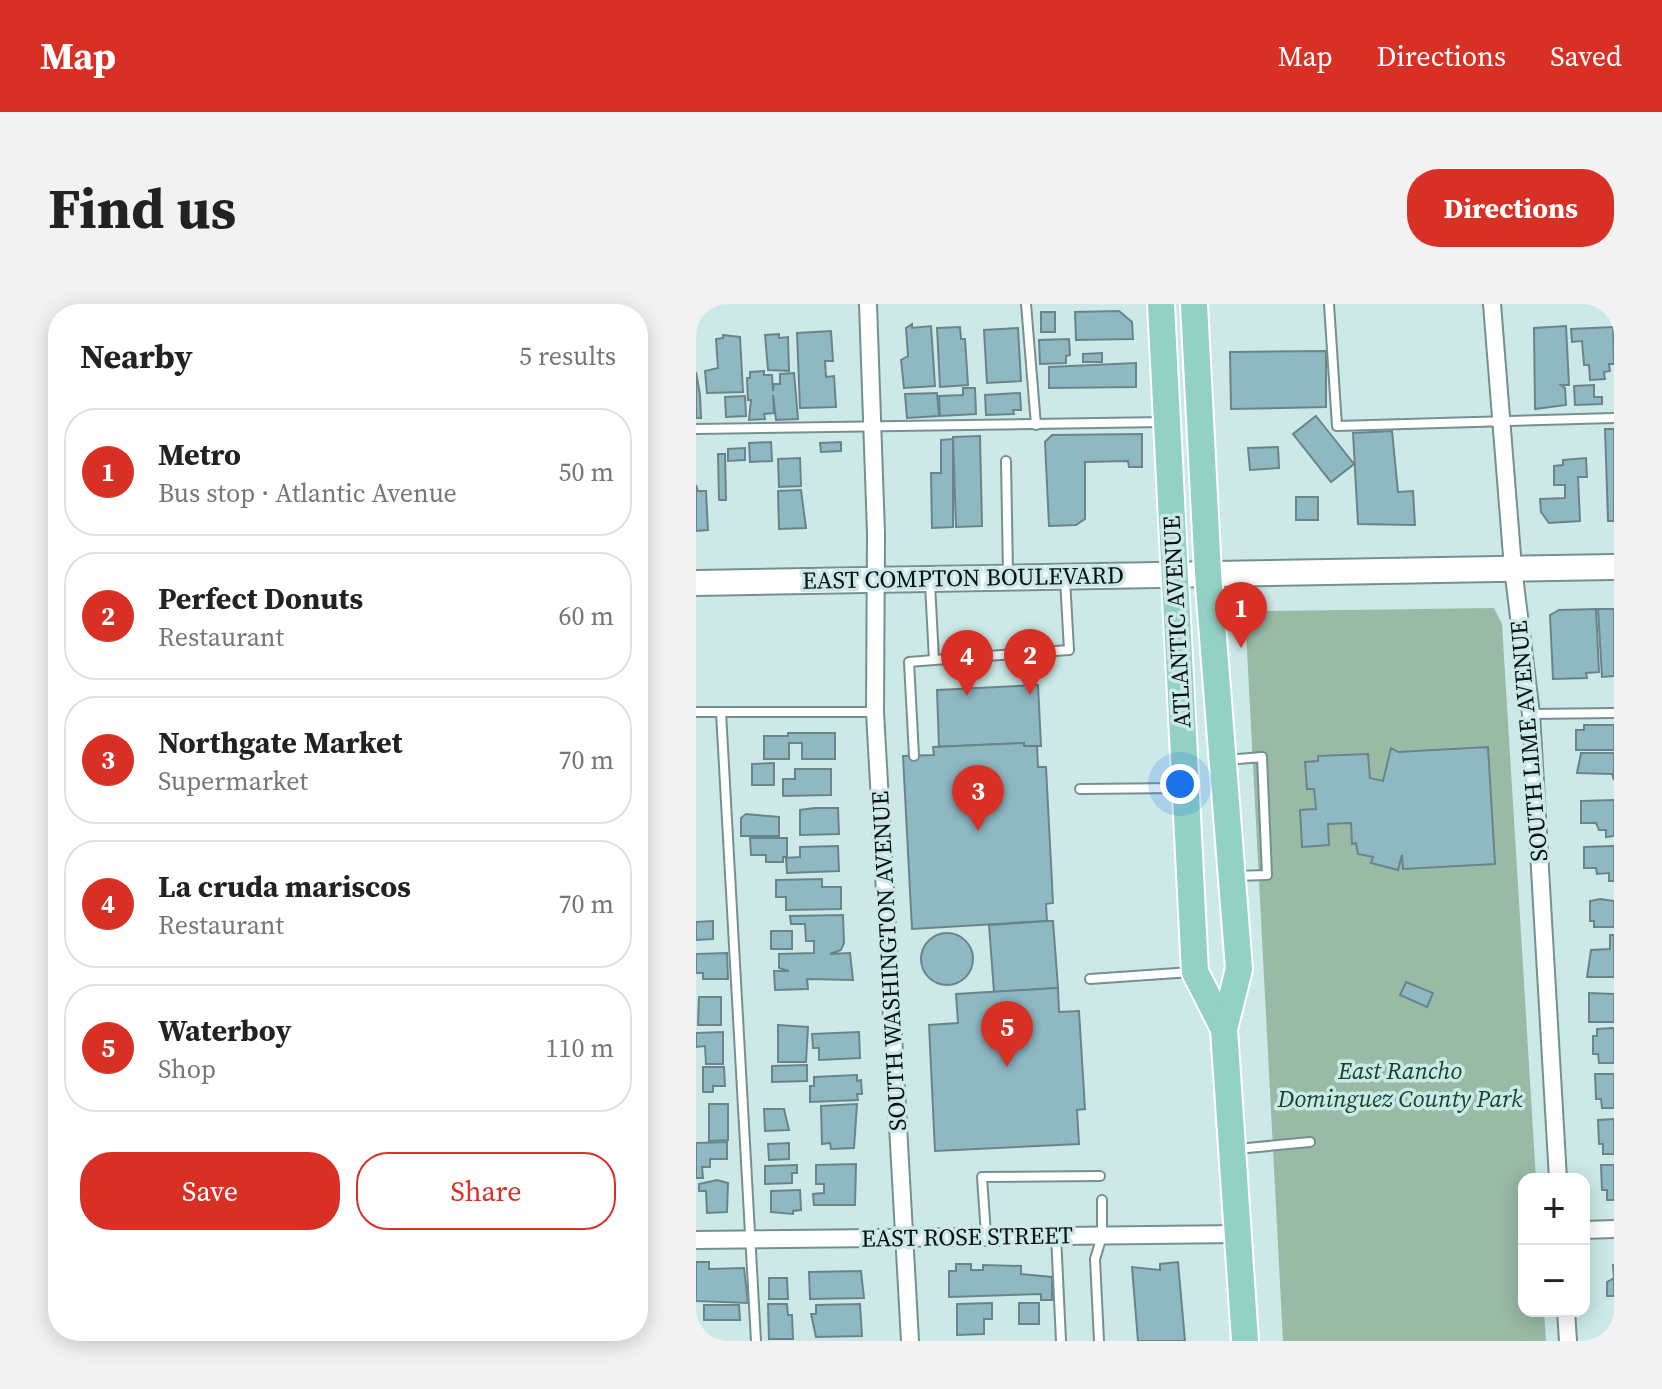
<!DOCTYPE html>
<meta charset="utf-8">
<style>
:root{--surface:#fff;--page:#f2f2f2;--text:#222;--muted:#767676;--line:#e0e0e0;--accent:#d93025}
body{margin:0;font-family:"Source Serif 4",serif;background:var(--page);color:var(--text)}
.controls{position:absolute;right:24px;bottom:24px;display:grid;overflow:hidden;border-radius:16px;box-shadow:0 4px 20px #0003}
.controls button{width:72px;height:72px;display:grid;place-items:center;padding:0;border:0;border-bottom:2px solid var(--line);background:var(--surface);color:var(--text);font:40px sans-serif}
.you{position:absolute;left:484px;top:480px;width:28px;height:28px;margin:-20px;border:6px solid #fff;border-radius:50%;background:#1a73e8;box-shadow:0 0 0 12px #1a73e833}
.badge{display:grid;place-items:center;width:52px;height:52px;border-radius:50%;background:var(--accent);color:#fff;font-size:26px;font-weight:700}
.pin{position:absolute;translate:-50% -66px;filter:drop-shadow(0 2px 4px #0008)}
.pin::after{content:'';position:absolute;top:42px;width:28px;height:24px;background:inherit;clip-path:polygon(0 0,100% 0,50% 100%)}
.list{margin:0;padding:0;list-style:none}
h2{display:flex;justify-content:space-between;align-items:center;height:104px;margin:0;padding:0 32px;font-size:34px}
h2 small{font-size:26px;font-weight:400;color:var(--muted)}
.list li{display:grid;grid-template-columns:52px 1fr auto;gap:24px;align-items:center;box-sizing:border-box;height:128px;margin:0 16px 16px;padding:0 16px;border:2px solid var(--line);border-radius:32px}
.list b{display:block;font-size:30px;white-space:nowrap}
.list p{margin:0;font-size:26px;white-space:nowrap;color:var(--muted)}
.list em{font-size:26px;font-style:normal;color:var(--muted)}
.actions{display:flex;gap:16px;padding:24px 32px}
.actions a{flex:1;padding:18px 0;border:2px solid var(--accent);border-radius:32px;text-align:center;font-size:28px;color:var(--accent)}
.actions .main{background:var(--accent);color:#fff}
.map{position:relative;flex:none;width:918px;height:1037px;overflow:hidden;border-radius:32px}
header{display:flex;align-items:center;gap:48px;box-sizing:border-box;height:112px;padding:0 40px;background:var(--accent);color:#fff}
header strong{font-size:38px}
nav{display:flex;gap:44px;margin-inline-start:auto;font-size:28px}
.intro{display:flex;align-items:center;justify-content:space-between;box-sizing:border-box;height:192px;padding:0 48px}
h1{margin:0;font-size:56px}
.button{padding:20px 36px;border-radius:32px;background:var(--accent);color:#fff;font-size:28px;font-weight:700}
main{display:flex;gap:48px;padding:0 48px}
aside{flex:1;background:var(--surface);border-radius:32px;box-shadow:0 4px 20px #0003}
.map>svg:first-child{display:block}
.green{fill:#99baa5}
.building{fill:#8eb8c2;stroke:#6b848a;stroke-width:2}
.lines{fill:none;stroke-linecap:round;stroke-linejoin:round}
.lane-casing{stroke:#759090;stroke-width:12}
.street-casing{stroke:#759090;stroke-width:20}
.secondary-casing{stroke:#759090;stroke-width:28}
.primary-casing{stroke:#fff;stroke-width:30}
.lane{stroke:#fff;stroke-width:8}
.street{stroke:#fff;stroke-width:16}
.secondary{stroke:#fff;stroke-width:24}
.primary{stroke:#92d1c3;stroke-width:26}
.labels{text-anchor:middle;stroke-width:7;stroke-linejoin:round;paint-order:stroke}
.street-label{font-size:24px;fill:#081212;stroke:#cce9e8}
.park-label{font-size:24px;font-style:italic;fill:#0e472b;stroke:#cce9e8}
</style>
<header>
<strong>Map</strong>
<nav><a>Map</a><a>Directions</a><a>Saved</a></nav>
</header>
<div class="intro"><h1>Find us</h1><a class="button">Directions</a></div>
<main>
<aside>
<h2>Nearby<small>5 results</small></h2>
<ul class="list">
<li><span class="badge">1</span><div><b>Metro</b><p>Bus stop · Atlantic Avenue</p></div><em>50 m</em></li>
<li><span class="badge">2</span><div><b>Perfect Donuts</b><p>Restaurant</p></div><em>60 m</em></li>
<li><span class="badge">3</span><div><b>Northgate Market</b><p>Supermarket</p></div><em>70 m</em></li>
<li><span class="badge">4</span><div><b>La cruda mariscos</b><p>Restaurant</p></div><em>70 m</em></li>
<li><span class="badge">5</span><div><b>Waterboy</b><p>Shop</p></div><em>110 m</em></li>
</ul>
<div class="actions"><a class="main">Save</a><a>Share</a></div>
</aside>
<div class="map">
<svg width="918" height="1037" viewBox="0 0 918 1037">
<rect width="100%" height="100%" fill="#cce9e8"/>
<path class="green" d="M798 304 806 320 840 875H828V1007H848L850 1037H587L550 327 567 307Z"/>
<g class="building">
<path d="M423 7 436 18 437 35 380 36 379 8Z"/>
<rect x="345" y="8" width="14" height="20"/>
<path d="M216 20V24L235 22 239 82 208 84 205 56 212 52 210 24Z"/>
<path d="M870 22 873 81H865L869 84 870 101 839 105 838 24Z"/>
<path d="M264 23 265 35H269L272 81 244 83 241 24Z"/>
<path d="M917 23 918 60H913L914 67 908 68 909 75 894 76 893 61H888L886 37 876 38 875 25Z"/>
<path d="M322 24 325 77 291 79 288 26Z"/>
<path d="M135 27 137 57H129L130 73 138 72 140 103 104 104 101 29Z"/>
<path d="M83 30V34L92 33 93 67 72 66 69 31Z"/>
<path d="M27 31 44 33 47 88 11 89 9 67 22 64 20 35 27 34Z"/>
<path d="M373 35 374 51 370 52V59L344 60 343 36Z"/>
<path d="M630 47V103L535 105 534 48Z"/>
<path d="M406 49V58H387V50Z"/>
<path d="M440 59V83L353 84V63Z"/>
<path d="M68 67V71H76L77 87 78 80H84V70L98 69 102 115 80 116 77 91 78 109 68 110 69 115 53 116 55 96H52L51 74H54V68Z"/>
<path d="M0 68 4 91 5 114H0Z"/>
<path d="M898 81V93H906V100L879 101 878 82Z"/>
<path d="M267 84H279L280 110 244 112 243 92 267 91Z"/>
<path d="M241 89 243 112 211 114 209 90Z"/>
<path d="M324 89 325 106H317L318 110 290 111 289 91Z"/>
<path d="M49 92 50 112 30 113 29 93Z"/>
<path d="M620 112 658 160 635 178 597 130Z"/>
<path d="M909 125H918V217H912Z"/>
<path d="M696 127 702 188 717 187 719 221 662 220 657 129Z"/>
<path d="M446 130V163H433L432 157 389 158V215L380 221 353 222 349 138 356 131Z"/>
<path d="M284 132 286 222 260 223 257 133Z"/>
<path d="M257 135V223L236 224 235 169H245V136Z"/>
<path d="M75 138 76 157 54 158 53 139Z"/>
<path d="M145 138V147L125 148 124 139Z"/>
<path d="M582 143 583 164 554 166 552 144Z"/>
<path d="M49 144V156L32 157V145Z"/>
<path d="M22 150H29L30 196H23Z"/>
<path d="M104 154 105 182 83 183 82 155Z"/>
<path d="M890 154 891 173H882L884 217 853 219 845 208 844 195 869 194V181H858V162L867 161V156Z"/>
<path d="M0 181 2 187H10L12 226 0 227Z"/>
<path d="M105 186 110 224 83 225 82 187Z"/>
<rect x="600" y="193" width="22" height="23"/>
<path d="M900 305 903 368 890 369 891 374 857 375 854 311 863 306Z"/>
<path d="M902 305H918V372L906 373Z"/>
<path d="M342 381 345 442H328V439L243 443 241 386Z"/>
<path d="M888 421H918V446H880V426H888Z"/>
<path d="M92 429H139V455H106V439H93V455H68V432H92Z"/>
<path d="M328 439V442H341L342 463H350L357 599 350 600 351 617 216 625 207 452 238 451 237 443Z"/>
<path d="M792 443 799 560 707 565 706 551 702 566 675 559 677 553 662 550 660 539 656 540 655 519 632 520 633 541 606 543 604 506 620 505 618 485H611L609 458 622 457V452L672 450 674 474 687 477 695 444 702 448Z"/>
<path d="M885 449H918V476L916 470 881 469Z"/>
<path d="M78 459V481H56V460Z"/>
<path d="M99 465H135V491L87 492V475H99Z"/>
<path d="M918 496V532L910 533V526H903L900 519H885V497Z"/>
<path d="M119 504H142L143 530 104 531V506Z"/>
<path d="M50 510 83 513V532H45V514Z"/>
<path d="M54 534H91V553H87V558H70V551H55Z"/>
<path d="M142 542 143 567 91 569 90 554 104 553V543Z"/>
<path d="M918 542V577H913V569L901 570 900 564H888V543Z"/>
<path d="M126 575V583H145V605L90 606V593H80V576Z"/>
<path d="M904 595 918 597V623H898V617H894V597Z"/>
<path d="M147 611 148 639 145 646 134 650 154 649 157 676 111 675 112 685 79 686 78 667H93L83 664V650L118 649V637H110L109 620H95L94 612Z"/>
<path d="M17 617V635L0 636V618Z"/>
<path d="M351 617H357L362 684 298 688 293 621Z"/>
<rect x="75" y="627" width="21" height="18"/>
<circle cx="251" cy="655" r="26"/>
<path d="M914 631H918V673H891L895 646 914 645Z"/>
<path d="M31 649 32 675H7V669H0V650Z"/>
<path d="M710 678 737 689 731 703 704 691Z"/>
<path d="M362 684 363 708 383 707 389 805 381 806 383 840 239 847 233 721 262 719 260 690Z"/>
<path d="M893 689 918 690V718H893Z"/>
<path d="M3 693H25V721H2Z"/>
<path d="M82 721 112 723 110 758H82Z"/>
<path d="M918 724V759H903L902 750H897V732H901V725Z"/>
<path d="M27 728V760H10L9 742 0 743V729Z"/>
<path d="M163 728 164 754 123 756V744H117L116 730Z"/>
<path d="M111 761V777L76 778V762Z"/>
<path d="M7 763H28L29 782H17V788H7Z"/>
<path d="M899 770H918V804H906L905 795H900Z"/>
<path d="M161 771V777L165 776 166 790H161L162 796 114 798V782H118V773Z"/>
<path d="M13 800H32V836L13 837Z"/>
<path d="M161 800 158 844 135 845 134 839 126 840 125 802Z"/>
<path d="M68 805H88L93 826 69 827Z"/>
<path d="M918 815V850H907V840H903L902 816Z"/>
<path d="M31 838V855H14V863H6L7 874H0V839Z"/>
<path d="M93 839V855L73 856 72 840Z"/>
<path d="M160 860 159 901H118L117 890 128 889V880H120V861Z"/>
<path d="M101 861V869H96V879L69 880V862Z"/>
<path d="M905 861H918V896H911V886H906Z"/>
<path d="M21 876 32 879 31 908 11 909 10 887H3V880Z"/>
<path d="M104 886 105 906 97 907V910L75 908V887Z"/>
<path d="M0 958H13V965L48 964 52 999 0 997Z"/>
<path d="M482 958 489 1037H442L436 963 464 966V960Z"/>
<path d="M260 960H275V966H287V961L325 962V970L356 973V996H345V990L253 993V967H260Z"/>
<path d="M917 961H918V992H911V978L918 974Z"/>
<path d="M165 967 168 994 114 995 113 968Z"/>
<path d="M73 974H91L92 995H73Z"/>
<path d="M296 999V1015H288V1030L261 1031V1000Z"/>
<rect x="323" y="999" width="20" height="21"/>
<path d="M72 1000H91L92 1011H96L97 1035H73Z"/>
<path d="M164 1000 166 1032 120 1033 115 1010H120V1001Z"/>
<path d="M8 1001H43L44 1016H8Z"/>
</g>
<g class="lines">
<defs>
<g id="lane">
<path d="M330 0 340 121"/>
<path d="M633 0 641 122 918 114"/>
<path d="M0 125 467 118"/>
<path d="M310 157 312 270"/>
<path d="M234 280 238 356 373 346 369 275"/>
<path d="M0 408H179"/>
<path d="M25 408 60 1037"/>
<path d="M836 410 918 409"/>
<path d="M218 452 213 358 238 356"/>
<path d="M530 456 566 453 571 571 538 572"/>
<path d="M384 485 485 484"/>
<path d="M394 675 495 668"/>
<path d="M541 845 614 838"/>
<path d="M290 931 286 873 404 872"/>
<path d="M360 931 365 1037"/>
<path d="M403 1037 399 955 406 932V896"/>
</g>
<g id="street">
<path d="M172 0 180 229 179 408 214 1037"/>
<path d="M796 0 817 264 835 410 862 875"/>
<path d="M888 926 918 925"/>
<path d="M0 936 543 930"/>
<path d="M870 1007 872 1037"/>
</g>
<path id="secondary" d="M0 279 918 263"/>
<g id="primary">
<path d="M465 0 499 668 528 725"/>
<path d="M498 0 512 269 543 665 528 725 549 1037"/>
</g>
</defs>
<use href="#lane" class="lane-casing"/>
<use href="#street" class="street-casing"/>
<use href="#secondary" class="secondary-casing"/>
<use href="#primary" class="primary-casing"/>
<use href="#lane" class="lane"/>
<use href="#street" class="street"/>
<use href="#secondary" class="secondary"/>
<use href="#primary" class="primary"/>
</g>
<g class="labels">
<g class="street-label">
<text transform="translate(267 274) rotate(-1)" y="8">EAST COMPTON BOULEVARD</text>
<text transform="translate(481 318) rotate(-93)" y="8">ATLANTIC AVENUE</text>
<text transform="translate(833 437) rotate(-95)" y="8">SOUTH LIME AVENUE</text>
<text transform="translate(193 657) rotate(-93)" y="8">SOUTH WASHINGTON AVENUE</text>
<text transform="translate(271 933) rotate(-1)" y="8">EAST ROSE STREET</text>
</g>
<g class="park-label">
<text x="704" y="775">East Rancho<tspan x="704" dy="28">Dominguez County Park</tspan></text>
</g>
</g>
</svg>
<div class="controls">
<button>+</button>
<button>−</button>
</div>
<div class="you"></div>
<div class="pin badge" style="left:545px;top:344px">1</div>
<div class="pin badge" style="left:334px;top:391px">2</div>
<div class="pin badge" style="left:282px;top:527px">3</div>
<div class="pin badge" style="left:271px;top:392px">4</div>
<div class="pin badge" style="left:311px;top:763px">5</div>
</div>
</main>
